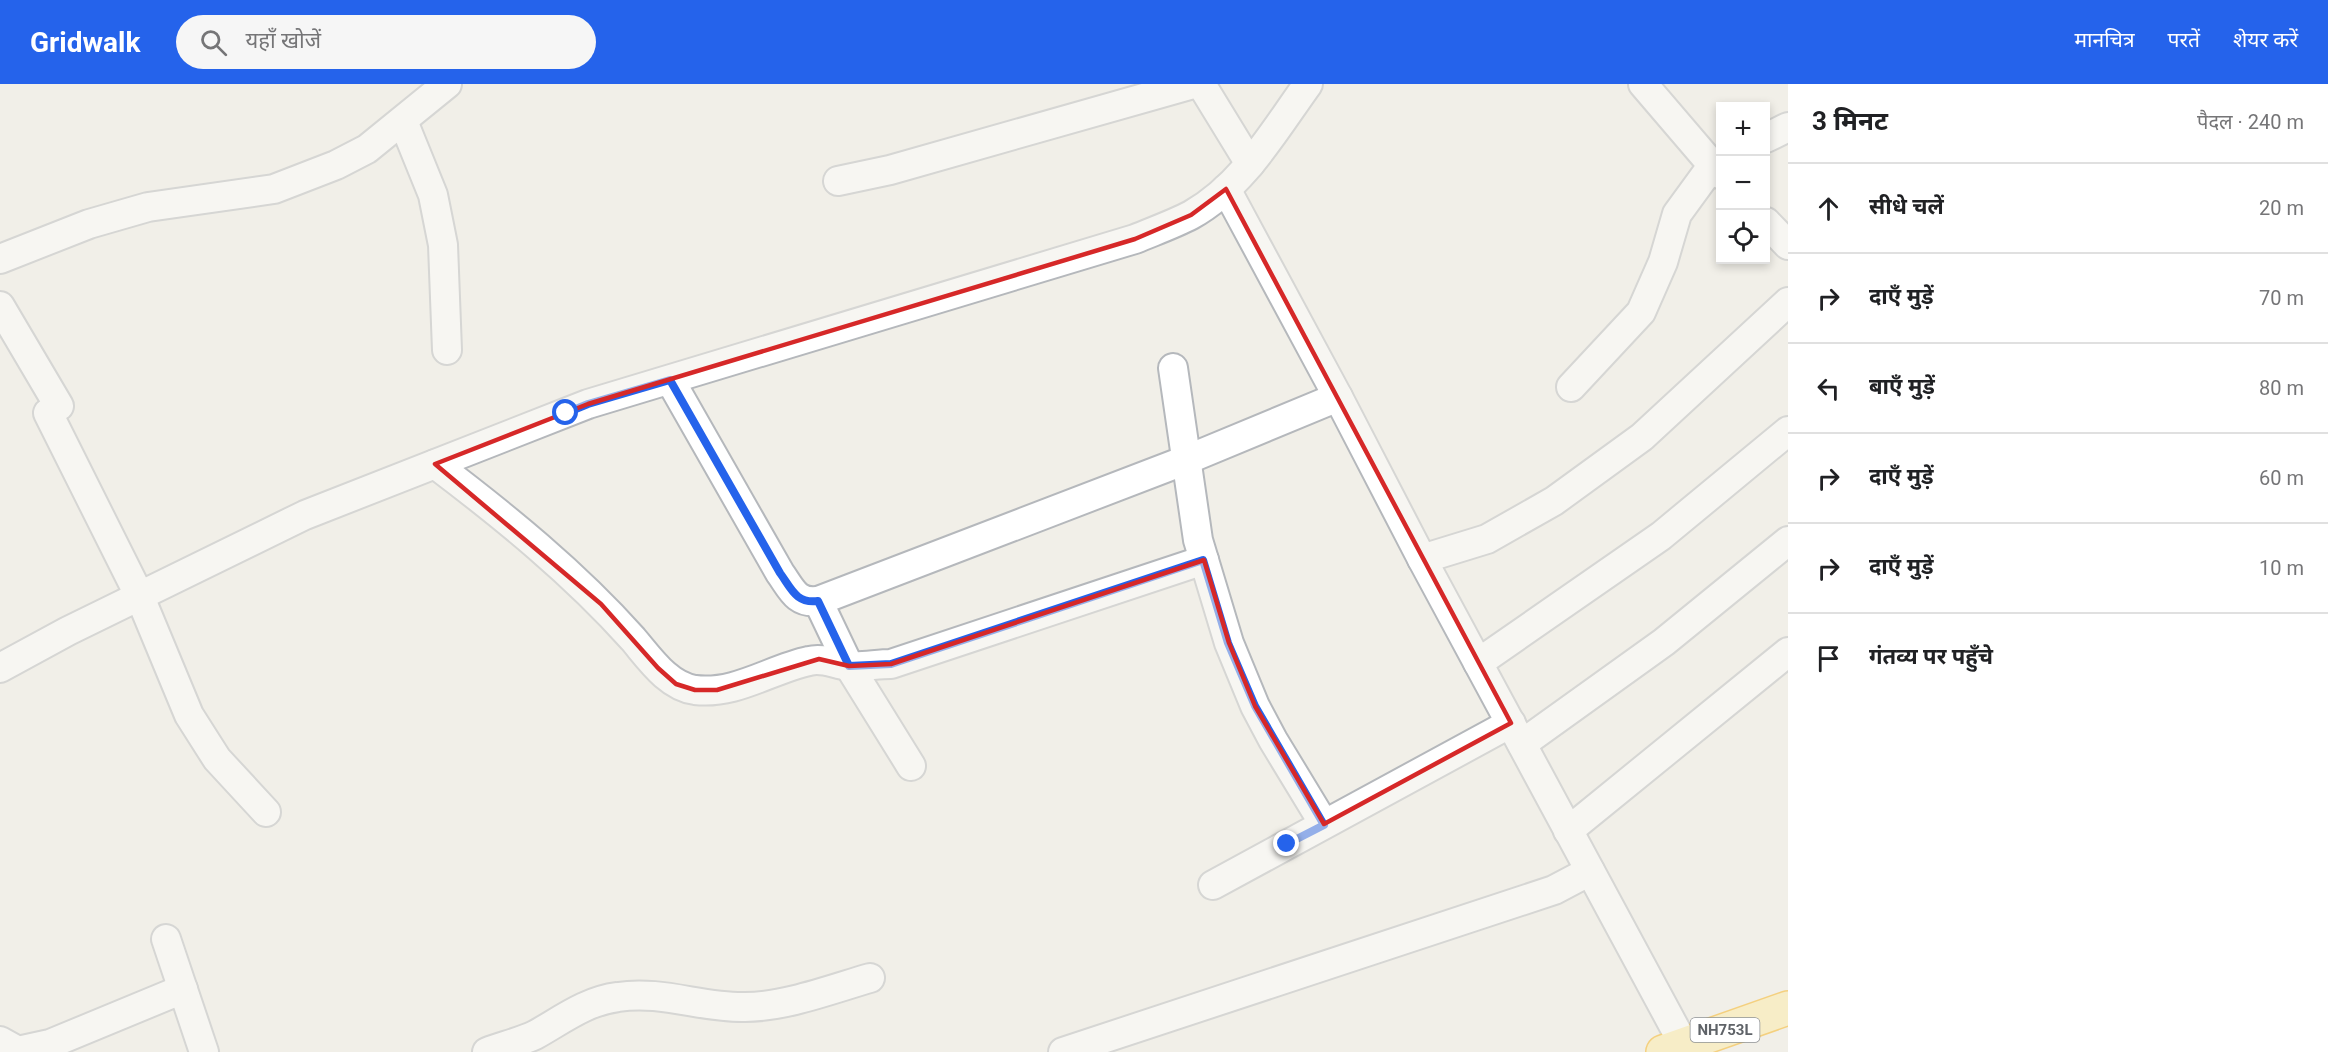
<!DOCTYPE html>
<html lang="hi">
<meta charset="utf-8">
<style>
:root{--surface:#fff;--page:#f6f6f6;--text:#202124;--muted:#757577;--line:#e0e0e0;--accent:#2563eb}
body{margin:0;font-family:Roboto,"Noto Sans Devanagari",sans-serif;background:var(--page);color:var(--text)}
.controls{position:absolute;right:18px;top:18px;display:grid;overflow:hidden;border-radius:0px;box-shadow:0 3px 9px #0003}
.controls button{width:54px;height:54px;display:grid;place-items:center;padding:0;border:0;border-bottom:2px solid var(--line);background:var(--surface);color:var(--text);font:30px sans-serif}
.stop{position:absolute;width:18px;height:18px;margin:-14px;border:4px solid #2563eb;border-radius:50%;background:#fff}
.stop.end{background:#2563eb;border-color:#fff;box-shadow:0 2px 6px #0008}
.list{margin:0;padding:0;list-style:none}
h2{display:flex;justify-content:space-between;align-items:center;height:78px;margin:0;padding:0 24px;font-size:26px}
h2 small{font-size:20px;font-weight:400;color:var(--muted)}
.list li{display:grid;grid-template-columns:39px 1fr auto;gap:18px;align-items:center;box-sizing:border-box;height:90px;padding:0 24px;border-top:2px solid var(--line)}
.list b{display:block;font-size:22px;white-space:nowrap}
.list em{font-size:20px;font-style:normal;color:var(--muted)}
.icon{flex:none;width:33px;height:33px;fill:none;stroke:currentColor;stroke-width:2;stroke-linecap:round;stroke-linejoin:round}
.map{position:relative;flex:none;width:1788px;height:968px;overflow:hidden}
header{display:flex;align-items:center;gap:36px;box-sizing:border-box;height:84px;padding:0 30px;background:var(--accent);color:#fff}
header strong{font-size:28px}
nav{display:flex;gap:33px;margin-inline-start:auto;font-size:21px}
.search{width:420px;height:54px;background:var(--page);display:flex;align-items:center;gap:15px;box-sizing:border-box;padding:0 21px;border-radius:33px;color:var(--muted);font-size:22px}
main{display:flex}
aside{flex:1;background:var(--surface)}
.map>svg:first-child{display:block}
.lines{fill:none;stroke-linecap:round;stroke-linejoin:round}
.minor-casing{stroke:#b5b8bc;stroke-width:32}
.trunk-casing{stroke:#f9ab00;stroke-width:36}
.minor{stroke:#fff;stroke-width:28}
.trunk{stroke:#feeaa1;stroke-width:33}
.route{stroke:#2563eb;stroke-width:8}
.marked{fill:none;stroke:#d62828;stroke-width:4.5;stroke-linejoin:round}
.labels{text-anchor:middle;stroke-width:4.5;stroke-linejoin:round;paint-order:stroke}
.shield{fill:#fff;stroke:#8f9295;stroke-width:1.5}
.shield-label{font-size:15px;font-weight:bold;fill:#5f6368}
</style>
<header>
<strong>Gridwalk</strong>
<div class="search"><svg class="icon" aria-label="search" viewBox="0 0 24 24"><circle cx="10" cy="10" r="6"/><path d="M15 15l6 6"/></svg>यहाँ खोजें</div>
<nav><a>मानचित्र</a><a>परतें</a><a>शेयर करें</a></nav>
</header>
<main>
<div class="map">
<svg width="1788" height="968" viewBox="0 0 1788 968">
<rect width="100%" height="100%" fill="#f1efe8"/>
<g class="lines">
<defs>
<g id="minor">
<path d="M1201 0 1250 80"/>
<path d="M1643 0 1720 90"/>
<path d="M403 37 433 111 443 161 447 266"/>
<path d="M1766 54 1788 43"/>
<path d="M838 97 890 86 1193 0"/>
<path d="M1226 105 1338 313 1422 475 1684 961"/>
<path d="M1766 138 1788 161"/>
<path d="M0 175 89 140 148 123 274 105 336 81 367 65 447 0"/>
<path d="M0 222 59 322"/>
<path d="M1173 284 1198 456 1229 559 1255 622 1273 656 1324 740"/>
<path d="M670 296 780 489C791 504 796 520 818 517L1186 376 1338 313"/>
<path d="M1571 303 1641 228 1663 178 1677 130 1712 82 1720 77"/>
<path d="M48 329 140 513 189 631 217 675 266 728"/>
<path d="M435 380C505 433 574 489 633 555 650 575 668 602 695 606 736 611 771 585 809 577 824 573 835 581 850 582 863 583 877 580 891 580L1204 476"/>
<path d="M1422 475 1487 455 1554 417 1642 353 1788 218"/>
<path d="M818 517 849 582 911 682"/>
<path d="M1478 579 1661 452 1788 347"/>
<path d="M0 584 68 547 305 431 588 320 1135 155C1154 147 1174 140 1191 131 1243 102 1274 47 1308 0"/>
<path d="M1522 660 1664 558 1788 457"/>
<path d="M1568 747 1788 568"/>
<path d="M1213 801 1511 639"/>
<path d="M166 855 204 968"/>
<path d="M0 957 18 967 50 960 183 905"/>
<path d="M487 968C503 962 520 958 535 951 562 936 586 917 618 913 661 906 702 924 745 923 785 923 832 905 870 894"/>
<path d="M1063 968 1554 806 1590 787"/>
</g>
<path id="trunk" d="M1663 968 1788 924"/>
</defs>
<use href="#minor" class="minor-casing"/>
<use href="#trunk" class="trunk-casing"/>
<use href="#minor" class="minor"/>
<use href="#trunk" class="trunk"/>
</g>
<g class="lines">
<path class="route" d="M566 329 588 320 670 296 780 489C791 504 796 520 818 517L849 582 891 580 1203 476 1228 559 1255 622 1324 741 1287 760"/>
</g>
<path d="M0 0H1788V968H0ZM1226 105 1511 639 1324 740 1255 622 1229 559 1204 476 891 580 849 582 819 575 717 606H695L676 600 658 584 601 520 435 380 588 320 1135 155 1191 131Z" fill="#f1efe8" fill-opacity=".55" fill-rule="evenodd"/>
<path class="marked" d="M1226 105 1511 639 1324 740 1255 622 1229 559 1204 476 891 580 849 582 819 575 717 606H695L676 600 658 584 601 520 435 380 588 320 1135 155 1191 131Z"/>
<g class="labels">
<rect class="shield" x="1690.5" y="934" width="69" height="24" rx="4.5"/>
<g class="shield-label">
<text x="1725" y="951">NH753L</text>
</g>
</g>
</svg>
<div class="controls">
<button>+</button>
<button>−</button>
<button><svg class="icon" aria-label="locate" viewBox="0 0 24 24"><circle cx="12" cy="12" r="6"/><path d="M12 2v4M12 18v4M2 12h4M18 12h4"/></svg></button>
</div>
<div class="stop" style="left:566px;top:329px"></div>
<div class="stop end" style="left:1287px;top:760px"></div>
</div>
<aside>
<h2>3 मिनट<small>पैदल · 240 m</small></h2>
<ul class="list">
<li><svg class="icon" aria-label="ahead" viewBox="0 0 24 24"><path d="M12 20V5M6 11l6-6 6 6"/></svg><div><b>सीधे चलें</b></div><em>20 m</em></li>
<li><svg class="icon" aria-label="right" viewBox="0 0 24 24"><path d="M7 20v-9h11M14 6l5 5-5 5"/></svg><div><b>दाएँ मुड़ें</b></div><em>70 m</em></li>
<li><svg class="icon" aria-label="left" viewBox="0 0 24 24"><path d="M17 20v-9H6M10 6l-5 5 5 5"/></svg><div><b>बाएँ मुड़ें</b></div><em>80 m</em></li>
<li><svg class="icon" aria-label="right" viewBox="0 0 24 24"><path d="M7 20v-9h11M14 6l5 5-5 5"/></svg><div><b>दाएँ मुड़ें</b></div><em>60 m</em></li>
<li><svg class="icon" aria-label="right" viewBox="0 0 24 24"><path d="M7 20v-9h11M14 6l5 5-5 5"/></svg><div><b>दाएँ मुड़ें</b></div><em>10 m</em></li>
<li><svg class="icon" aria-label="arrive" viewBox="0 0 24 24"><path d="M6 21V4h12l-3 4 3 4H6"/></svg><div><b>गंतव्य पर पहुँचे</b></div></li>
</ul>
</aside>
</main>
